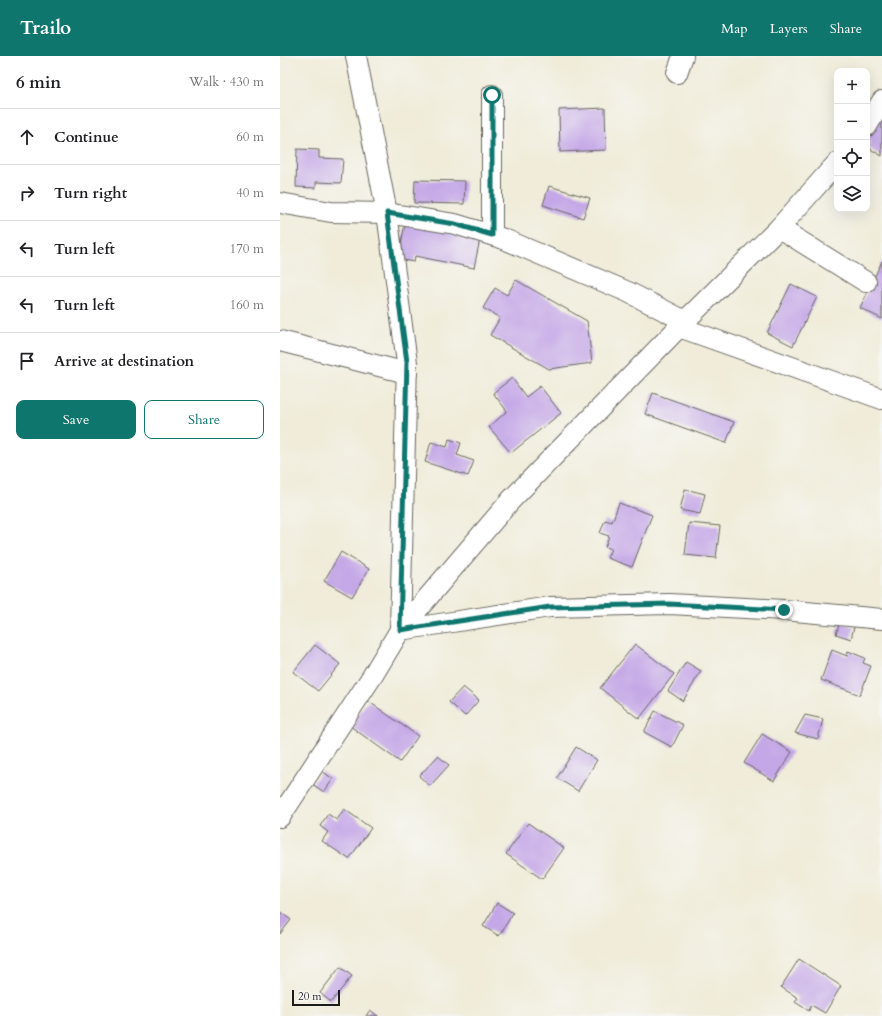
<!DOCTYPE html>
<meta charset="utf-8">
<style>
:root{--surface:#fff;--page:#f2f2f2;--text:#202124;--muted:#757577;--line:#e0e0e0;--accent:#0f766e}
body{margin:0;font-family:Cardo,serif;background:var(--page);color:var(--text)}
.controls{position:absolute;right:12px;top:12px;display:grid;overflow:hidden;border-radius:8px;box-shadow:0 4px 16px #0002}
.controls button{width:36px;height:36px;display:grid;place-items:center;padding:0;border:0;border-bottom:1px solid var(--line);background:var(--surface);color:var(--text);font:20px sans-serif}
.scale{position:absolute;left:12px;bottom:10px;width:48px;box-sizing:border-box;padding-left:4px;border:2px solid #1c1c1c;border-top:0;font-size:11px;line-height:14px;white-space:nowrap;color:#1c1c1c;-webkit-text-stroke:3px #f6f6f2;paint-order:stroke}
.stop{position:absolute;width:12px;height:12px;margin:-9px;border:3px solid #0f766e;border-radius:50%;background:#fff}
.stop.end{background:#0f766e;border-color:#fff;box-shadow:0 1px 4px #0008}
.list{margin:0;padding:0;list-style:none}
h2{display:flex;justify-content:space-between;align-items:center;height:52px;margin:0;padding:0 16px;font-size:17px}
h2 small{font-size:13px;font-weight:400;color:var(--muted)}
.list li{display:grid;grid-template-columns:26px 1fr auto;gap:12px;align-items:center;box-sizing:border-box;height:56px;padding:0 16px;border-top:1px solid var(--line)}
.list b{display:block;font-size:15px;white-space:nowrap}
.list em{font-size:13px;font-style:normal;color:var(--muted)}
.actions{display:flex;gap:8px;padding:12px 16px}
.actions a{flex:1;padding:9px 0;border:1px solid var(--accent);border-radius:8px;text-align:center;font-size:14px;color:var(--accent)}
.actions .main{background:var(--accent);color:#fff}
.icon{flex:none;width:22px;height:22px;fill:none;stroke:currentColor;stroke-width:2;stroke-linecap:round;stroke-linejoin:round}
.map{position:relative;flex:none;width:602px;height:960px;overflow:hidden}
header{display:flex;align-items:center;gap:24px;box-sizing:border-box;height:56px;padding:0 20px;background:var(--accent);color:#fff}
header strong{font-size:19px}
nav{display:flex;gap:22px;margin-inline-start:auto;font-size:14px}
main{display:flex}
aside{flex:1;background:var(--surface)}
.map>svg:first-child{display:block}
.building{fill:#c4a7e7}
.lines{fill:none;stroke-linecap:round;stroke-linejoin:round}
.minor-casing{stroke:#66655e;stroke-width:22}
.minor{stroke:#fff;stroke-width:20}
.route{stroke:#0f766e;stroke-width:5}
</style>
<header>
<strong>Trailo</strong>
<nav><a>Map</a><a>Layers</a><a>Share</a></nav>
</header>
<main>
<aside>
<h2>6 min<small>Walk · 430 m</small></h2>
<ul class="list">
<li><svg class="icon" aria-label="ahead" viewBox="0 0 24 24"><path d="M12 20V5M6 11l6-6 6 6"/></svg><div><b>Continue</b></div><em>60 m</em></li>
<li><svg class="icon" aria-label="right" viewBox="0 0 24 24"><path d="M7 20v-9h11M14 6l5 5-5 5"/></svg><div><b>Turn right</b></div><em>40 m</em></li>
<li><svg class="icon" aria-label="left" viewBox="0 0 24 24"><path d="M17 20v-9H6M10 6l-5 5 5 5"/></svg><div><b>Turn left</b></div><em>170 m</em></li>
<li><svg class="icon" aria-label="left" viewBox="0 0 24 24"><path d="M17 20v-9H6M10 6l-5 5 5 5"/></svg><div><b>Turn left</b></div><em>160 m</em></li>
<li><svg class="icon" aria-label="arrive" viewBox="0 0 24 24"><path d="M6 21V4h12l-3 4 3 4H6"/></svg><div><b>Arrive at destination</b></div></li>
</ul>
<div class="actions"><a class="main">Save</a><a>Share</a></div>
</aside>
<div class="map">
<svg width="602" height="960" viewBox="0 0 602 960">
<rect width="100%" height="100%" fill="#f6f6f2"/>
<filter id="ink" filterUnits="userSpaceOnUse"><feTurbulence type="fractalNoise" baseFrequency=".025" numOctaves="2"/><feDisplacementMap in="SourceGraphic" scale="8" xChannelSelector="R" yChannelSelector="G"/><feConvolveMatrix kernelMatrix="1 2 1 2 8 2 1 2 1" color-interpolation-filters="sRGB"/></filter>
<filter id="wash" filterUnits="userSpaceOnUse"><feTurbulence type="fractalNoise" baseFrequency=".012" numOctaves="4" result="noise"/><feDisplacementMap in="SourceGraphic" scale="16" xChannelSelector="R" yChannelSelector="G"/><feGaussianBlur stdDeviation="0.9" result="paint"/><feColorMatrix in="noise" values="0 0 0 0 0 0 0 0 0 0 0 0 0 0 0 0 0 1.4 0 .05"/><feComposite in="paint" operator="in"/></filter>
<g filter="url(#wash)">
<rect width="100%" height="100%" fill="#f0ecd9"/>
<g id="blocks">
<g class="building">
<path d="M602 49V100L587 91 590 86 587 84V73Z"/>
<path d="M325 52 326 94 280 96 279 54Z"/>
<path d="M17 93 39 94V102L63 103 61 127 36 126V132L16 131Z"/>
<path d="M135 124 185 125 184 148 134 147Z"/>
<path d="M269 130 310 142 303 162 263 149Z"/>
<path d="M125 168 200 183 194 212 135 200 134 206 118 203Z"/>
<path d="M602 205V263L580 252Z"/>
<path d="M236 224 307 265 312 307 269 313 210 279 220 262 203 252 215 232 227 239Z"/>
<path d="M511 228 537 241 513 290 487 277Z"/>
<path d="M232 322 246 341 260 330 281 357 231 397 209 371 227 355 213 337Z"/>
<path d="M373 337 454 366 446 387 365 358Z"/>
<path d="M169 383 181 387 177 399 194 405 188 420 145 406 151 386 167 391Z"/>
<path d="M405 433 425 438 420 458 400 454Z"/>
<path d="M339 447 372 459 352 511 327 502 331 493 325 491 329 480 320 477 325 464 332 466Z"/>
<path d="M409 467 440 470 436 502 405 499Z"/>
<path d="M61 496 89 513 72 541 44 525Z"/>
<path d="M560 566 574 571 571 583 556 578Z"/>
<path d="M355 588 394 618 359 663 320 632Z"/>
<path d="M35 589 60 608 38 635 13 616Z"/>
<path d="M552 594 567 600 568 595 585 602 583 607 591 610 580 639 541 624Z"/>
<path d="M406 606 421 615 403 645 388 635Z"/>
<path d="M183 631 199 644 185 660 169 646Z"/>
<path d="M88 645 138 680 120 706 70 670Z"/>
<path d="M375 655 403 669 392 691 364 676Z"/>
<path d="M525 659 543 663 538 683 515 677Z"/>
<path d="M482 678 512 696 494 725 464 707Z"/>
<path d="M296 691 317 704 298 735 277 722Z"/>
<path d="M158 700 169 709 150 730 139 720Z"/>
<path d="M42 715 53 723 44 736 32 728Z"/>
<path d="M64 753 91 772 69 803 42 785 48 776 40 770 48 758 57 764Z"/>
<path d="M248 767 284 792 262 823 226 798Z"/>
<path d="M217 847 233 857 219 880 203 870Z"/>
<path d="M0 856 11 864 0 878Z"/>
<path d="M519 903 561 930 545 957 531 949 529 955 515 946 518 942 501 931Z"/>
<path d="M60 911 72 920 51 946 40 937Z"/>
<path d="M90 954 98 960H86Z"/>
</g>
</g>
</g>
<g filter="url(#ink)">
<use href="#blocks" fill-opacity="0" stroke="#66655e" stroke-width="1"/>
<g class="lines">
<defs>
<g id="minor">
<path d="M397 17 403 0"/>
<path d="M212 39V179"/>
<path d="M587 70 602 45"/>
<path d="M0 147 51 156 107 157 175 168 224 183 348 236 405 265"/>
<path d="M499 172 586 226"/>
<path d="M399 271 602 343"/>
<path d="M0 285 127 317"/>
<path d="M120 574 231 444 399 271 499 172 557 107"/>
<path d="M120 574 270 551 389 548 504 554 602 563"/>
<path d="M0 761 93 619 120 574 127 307 107 157 76 0"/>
</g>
</defs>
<use href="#minor" class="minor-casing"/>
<use href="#minor" class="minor"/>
</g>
</g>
<g class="lines" filter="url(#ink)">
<path class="route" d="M212 39V179L175 168 107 157 127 306 120 574 270 551 389 548 504 554"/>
</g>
</svg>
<div class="controls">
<button>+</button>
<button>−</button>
<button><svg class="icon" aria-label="locate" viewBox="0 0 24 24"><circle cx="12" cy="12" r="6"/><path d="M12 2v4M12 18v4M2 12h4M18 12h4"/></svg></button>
<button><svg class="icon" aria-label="layers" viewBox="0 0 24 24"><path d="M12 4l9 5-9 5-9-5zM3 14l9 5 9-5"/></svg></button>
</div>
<div class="scale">20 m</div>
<div class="stop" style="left:212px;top:39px"></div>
<div class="stop end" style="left:504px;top:554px"></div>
</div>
</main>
